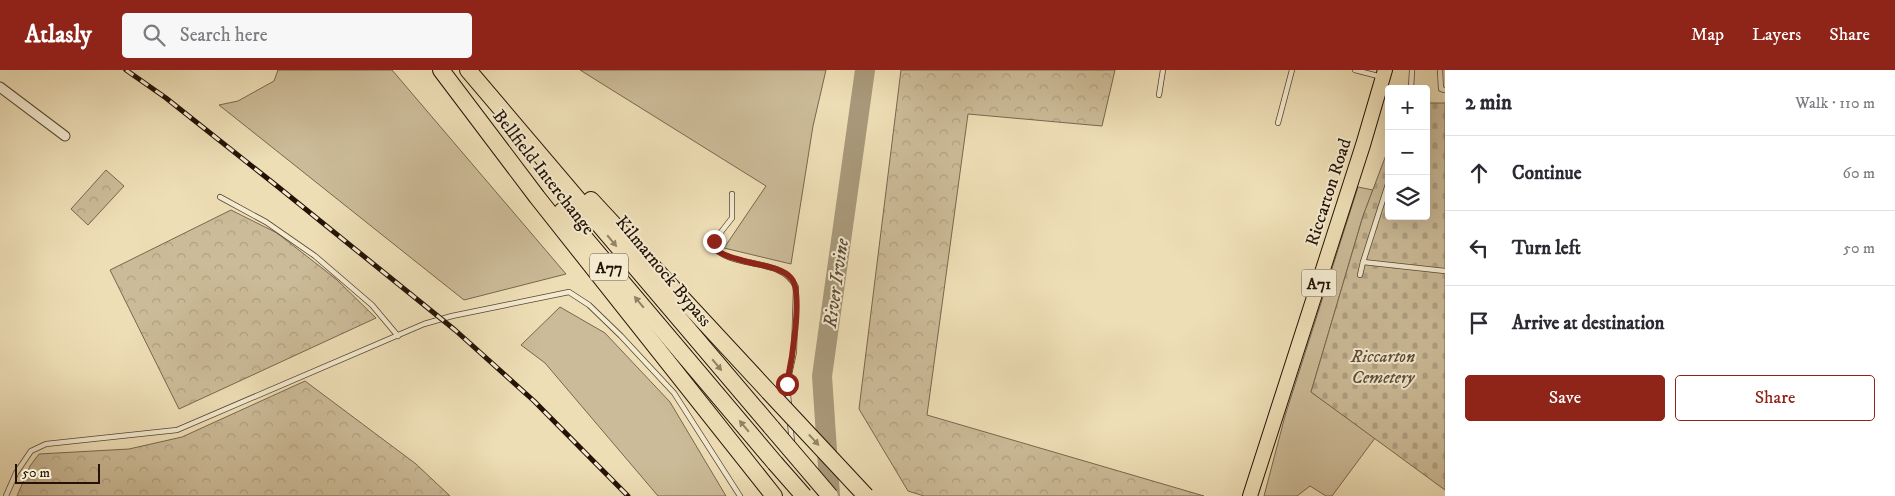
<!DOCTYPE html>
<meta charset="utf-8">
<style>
:root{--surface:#fff;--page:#f7f7f7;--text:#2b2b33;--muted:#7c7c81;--line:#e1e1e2;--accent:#8f2418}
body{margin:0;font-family:"IM FELL DW Pica",serif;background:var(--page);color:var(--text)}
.controls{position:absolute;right:15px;top:15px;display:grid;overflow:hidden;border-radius:5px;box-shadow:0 5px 20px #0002}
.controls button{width:45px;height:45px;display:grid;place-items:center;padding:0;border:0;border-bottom:1px solid var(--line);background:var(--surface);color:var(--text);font:25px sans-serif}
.scale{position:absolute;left:15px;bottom:12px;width:85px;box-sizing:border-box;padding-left:5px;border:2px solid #241305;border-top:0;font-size:14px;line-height:18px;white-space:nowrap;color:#241305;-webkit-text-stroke:4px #f4ead0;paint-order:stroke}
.stop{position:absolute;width:15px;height:15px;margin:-11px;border:4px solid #8f2418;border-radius:50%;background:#fff}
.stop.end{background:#8f2418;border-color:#fff;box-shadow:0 1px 5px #0008}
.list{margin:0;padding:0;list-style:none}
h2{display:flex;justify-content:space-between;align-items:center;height:65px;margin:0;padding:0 20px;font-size:21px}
h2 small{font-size:16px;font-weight:400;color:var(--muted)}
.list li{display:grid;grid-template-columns:32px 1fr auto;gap:15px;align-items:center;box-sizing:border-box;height:75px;padding:0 20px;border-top:1px solid var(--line)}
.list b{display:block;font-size:19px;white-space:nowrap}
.list em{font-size:16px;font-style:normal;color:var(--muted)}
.actions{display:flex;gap:10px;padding:15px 20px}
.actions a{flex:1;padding:11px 0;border:1px solid var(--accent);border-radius:5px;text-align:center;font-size:18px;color:var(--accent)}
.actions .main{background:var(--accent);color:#fff}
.icon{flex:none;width:28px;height:28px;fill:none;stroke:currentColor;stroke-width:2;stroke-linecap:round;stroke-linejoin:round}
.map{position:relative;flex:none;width:1445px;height:426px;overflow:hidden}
header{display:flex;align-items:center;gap:30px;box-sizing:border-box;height:70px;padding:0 25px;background:var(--accent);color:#fff}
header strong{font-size:24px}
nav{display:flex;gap:28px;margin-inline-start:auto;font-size:18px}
.search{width:350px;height:45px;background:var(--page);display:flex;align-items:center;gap:12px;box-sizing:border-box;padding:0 18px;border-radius:5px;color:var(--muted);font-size:19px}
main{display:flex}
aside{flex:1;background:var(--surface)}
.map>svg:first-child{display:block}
.grass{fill:#ccbb98;stroke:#78674e}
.forest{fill:url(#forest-crowns);stroke:#78674e}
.cemetery{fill:url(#cemetery-stones);stroke:#78674e}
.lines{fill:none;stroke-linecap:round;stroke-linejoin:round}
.river{stroke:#a9997a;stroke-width:20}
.lane-casing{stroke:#564631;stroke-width:6}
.street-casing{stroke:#564631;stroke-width:11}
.primary-casing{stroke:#241305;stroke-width:16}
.highway-casing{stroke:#241305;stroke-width:18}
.lane{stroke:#f4ead0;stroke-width:4.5}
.street{stroke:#f4ead0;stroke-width:9}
.primary{stroke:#eedeb6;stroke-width:14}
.highway{stroke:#eedeb6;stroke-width:16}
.rail-casing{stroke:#241305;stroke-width:5}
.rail{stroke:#f4ead0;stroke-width:3;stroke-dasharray:9;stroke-linecap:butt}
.highway-bridge-casing{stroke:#241305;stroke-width:18;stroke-linecap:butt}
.highway-bridge{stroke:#eedeb6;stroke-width:16}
.oneway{fill:#938366}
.route{stroke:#8f2418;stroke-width:6}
.labels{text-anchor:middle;stroke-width:4;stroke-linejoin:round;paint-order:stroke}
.shield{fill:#f4ead0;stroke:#625442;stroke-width:1}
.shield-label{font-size:16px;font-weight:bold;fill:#241305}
.street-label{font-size:18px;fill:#241305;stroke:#f4ead0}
.park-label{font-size:18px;font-style:italic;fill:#5f4e38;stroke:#f4ead0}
.water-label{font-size:19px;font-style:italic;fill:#604f3a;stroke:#f4ead0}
</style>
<header>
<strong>Atlasly</strong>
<div class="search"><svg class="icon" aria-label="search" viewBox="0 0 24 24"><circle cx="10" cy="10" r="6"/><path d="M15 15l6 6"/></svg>Search here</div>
<nav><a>Map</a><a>Layers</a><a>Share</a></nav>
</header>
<main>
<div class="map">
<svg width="1445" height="426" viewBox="0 0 1445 426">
<defs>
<pattern id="forest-crowns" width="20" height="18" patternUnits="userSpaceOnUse" patternTransform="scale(1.25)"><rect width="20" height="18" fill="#ccbb98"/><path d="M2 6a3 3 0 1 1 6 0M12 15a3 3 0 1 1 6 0" fill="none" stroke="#afa082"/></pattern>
<pattern id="cemetery-stones" width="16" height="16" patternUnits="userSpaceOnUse" patternTransform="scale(1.25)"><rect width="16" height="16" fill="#ccbb98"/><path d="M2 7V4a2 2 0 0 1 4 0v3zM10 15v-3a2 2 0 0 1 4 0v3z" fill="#afa082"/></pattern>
</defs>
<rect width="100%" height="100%" fill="#eedeb6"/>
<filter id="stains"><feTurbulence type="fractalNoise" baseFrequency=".004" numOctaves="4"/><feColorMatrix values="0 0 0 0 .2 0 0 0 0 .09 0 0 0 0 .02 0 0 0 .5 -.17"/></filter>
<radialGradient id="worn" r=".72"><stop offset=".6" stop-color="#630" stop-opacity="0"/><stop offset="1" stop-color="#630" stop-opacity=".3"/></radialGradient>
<g class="grass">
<path d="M278 0H392L566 204 464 230 219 35 238 31 274 11Z"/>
<path d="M580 0H826L813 56 791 194 724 178 766 116Z"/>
<path d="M1358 117 1373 120 1363 146 1311 322 1375 368 1332 426H1326L1310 416 1297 426H1264L1285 346Z"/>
<path d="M560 237 605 263 670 332 726 426H658L545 293 521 275Z"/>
</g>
<g class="forest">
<path d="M901 0H1115L1102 56 968 44 927 345 1204 426H924L908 421 859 339Z"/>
<path d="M106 100 124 116 88 155 71 139Z"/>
<path d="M231 140 277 163 336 209 376 248 179 339 110 200Z"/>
<path d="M305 311 416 394 450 426H17L30 396 39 384 129 379 182 367Z"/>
</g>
<path class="cemetery" d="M1426 33H1445V420L1311 322 1363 146 1389 77V146H1426Z"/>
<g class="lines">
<path class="river" d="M830 426 822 306 865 0"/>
<defs>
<g id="lane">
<path d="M1355 0 1382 7"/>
<path d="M1440 0 1441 19 1445 20"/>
<path d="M1411 19 1412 0"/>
<path d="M1159 25 1163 0"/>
<path d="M1278 53 1292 0"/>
<path d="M732 124V148L714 171 713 177C735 200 781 186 796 217L794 282 787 314 789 335"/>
<path d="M220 127 266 152 315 186 372 235 398 266"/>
<path d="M1363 192 1445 201"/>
<path d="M1360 205 1363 192 1389 111"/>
<path d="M790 353 792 372"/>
<path d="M6 426 16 403 31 381 46 374 177 360 424 254 452 246 569 222 589 235 621 266 674 323 740 426"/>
</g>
<path id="street" d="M0 17 65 66"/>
<path id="primary" d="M1250 426 1363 75 1385 0"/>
<g id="highway">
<path d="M441 0 537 127 774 426"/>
<path d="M468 0 772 358"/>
<path d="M591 130 769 322"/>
<path d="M562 141 775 393"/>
</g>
</defs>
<use href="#lane" class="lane-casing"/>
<use href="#street" class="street-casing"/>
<use href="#primary" class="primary-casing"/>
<use href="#highway" class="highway-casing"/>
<use href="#lane" class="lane"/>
<use href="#street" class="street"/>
<use href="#primary" class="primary"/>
<use href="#highway" class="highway"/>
<defs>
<path id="rail" d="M126 0 166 28 277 116 455 260 534 331 628 426"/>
</defs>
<use href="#rail" class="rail-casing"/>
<use href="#rail" class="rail"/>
<defs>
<g id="highway-bridge">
<path d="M769 322 866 426"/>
<path d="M772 358 830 426"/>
<path d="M775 393 804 426"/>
</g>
</defs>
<use href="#highway-bridge" class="highway-bridge-casing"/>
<use href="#highway-bridge" class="highway-bridge"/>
</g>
<defs><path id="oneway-solid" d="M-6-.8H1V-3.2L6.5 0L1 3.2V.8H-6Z" transform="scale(1.25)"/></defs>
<g class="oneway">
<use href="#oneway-solid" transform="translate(612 171) rotate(50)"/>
<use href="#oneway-solid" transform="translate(639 232) rotate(-130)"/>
<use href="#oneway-solid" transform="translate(717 295) rotate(50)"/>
<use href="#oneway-solid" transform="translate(744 356) rotate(-130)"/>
<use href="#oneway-solid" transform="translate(814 370) rotate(47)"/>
</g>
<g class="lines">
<path class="route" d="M714 171 713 177C723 187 738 189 752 193 764 196 782 198 791 208 804 221 791 295 787 314"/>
</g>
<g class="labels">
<g class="shield">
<rect x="590" y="183.5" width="38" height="27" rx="4"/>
<rect x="1301.5" y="199.5" width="35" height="27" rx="4"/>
</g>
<g class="shield-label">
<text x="609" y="203">A77</text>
<text x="1319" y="219">A71</text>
</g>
<g class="street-label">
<text transform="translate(544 102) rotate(52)" y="6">Bellfield Interchange</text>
<text transform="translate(1328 122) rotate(-72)" y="6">Riccarton Road</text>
<text transform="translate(664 201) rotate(50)" y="6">Kilmarnock Bypass</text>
</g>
<g class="park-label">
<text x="1383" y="292">Riccarton<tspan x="1383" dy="21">Cemetery</tspan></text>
</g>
<g class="water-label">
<text transform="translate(835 213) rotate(-82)" y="7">River Irvine</text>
</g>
</g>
<rect width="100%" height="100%" filter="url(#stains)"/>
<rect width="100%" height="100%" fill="url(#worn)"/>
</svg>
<div class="controls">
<button>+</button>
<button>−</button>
<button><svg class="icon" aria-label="layers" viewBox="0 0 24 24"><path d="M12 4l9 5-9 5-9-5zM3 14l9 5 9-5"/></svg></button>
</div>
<div class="scale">50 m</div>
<div class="stop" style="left:787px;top:314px"></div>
<div class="stop end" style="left:714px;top:171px"></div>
</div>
<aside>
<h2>2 min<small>Walk · 110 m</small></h2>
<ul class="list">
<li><svg class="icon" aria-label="ahead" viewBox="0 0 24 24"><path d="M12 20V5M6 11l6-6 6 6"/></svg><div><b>Continue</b></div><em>60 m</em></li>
<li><svg class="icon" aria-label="left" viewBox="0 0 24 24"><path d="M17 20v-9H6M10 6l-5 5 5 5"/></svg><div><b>Turn left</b></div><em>50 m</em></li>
<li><svg class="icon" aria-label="arrive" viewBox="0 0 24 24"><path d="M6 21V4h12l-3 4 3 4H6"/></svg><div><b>Arrive at destination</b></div></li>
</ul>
<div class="actions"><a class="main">Save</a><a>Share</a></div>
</aside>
</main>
